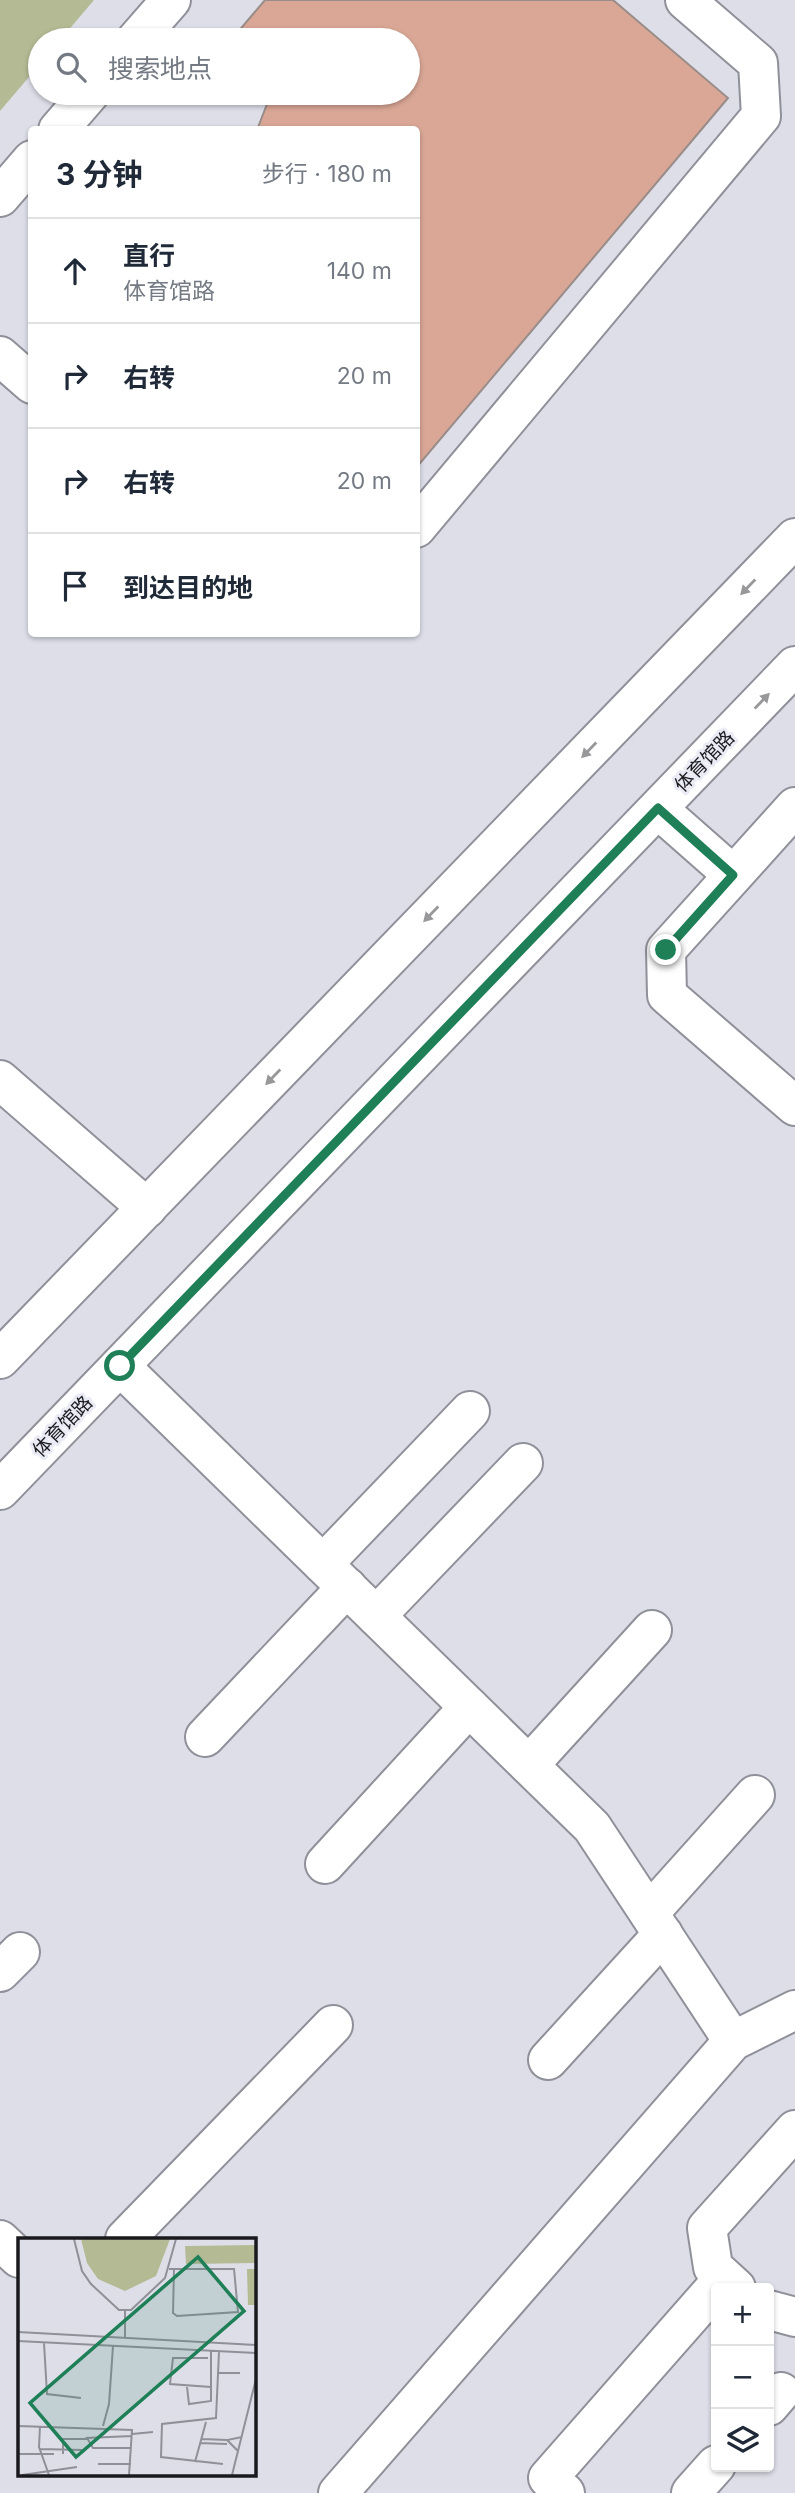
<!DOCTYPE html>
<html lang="zh">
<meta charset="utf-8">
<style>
:root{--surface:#fff;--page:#f6f6f7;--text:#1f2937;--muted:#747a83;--line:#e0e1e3}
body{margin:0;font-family:Inter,"Noto Sans SC",sans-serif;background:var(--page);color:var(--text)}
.controls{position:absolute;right:21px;bottom:21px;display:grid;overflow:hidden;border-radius:7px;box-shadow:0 2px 5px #0004}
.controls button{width:63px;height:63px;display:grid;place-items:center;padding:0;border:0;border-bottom:2px solid var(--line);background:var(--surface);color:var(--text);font:35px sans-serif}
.stop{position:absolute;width:21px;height:21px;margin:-16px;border:5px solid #1f8058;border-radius:50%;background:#fff}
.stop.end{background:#1f8058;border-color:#fff;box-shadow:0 2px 7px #0008}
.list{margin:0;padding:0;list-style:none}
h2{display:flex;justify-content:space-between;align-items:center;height:91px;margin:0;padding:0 28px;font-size:30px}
h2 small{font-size:23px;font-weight:400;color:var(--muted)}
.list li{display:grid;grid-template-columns:46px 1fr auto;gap:21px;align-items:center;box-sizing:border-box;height:105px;padding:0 28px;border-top:2px solid var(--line)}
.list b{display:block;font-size:26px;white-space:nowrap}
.list p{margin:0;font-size:23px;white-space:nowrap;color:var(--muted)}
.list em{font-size:23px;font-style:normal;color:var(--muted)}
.icon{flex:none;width:38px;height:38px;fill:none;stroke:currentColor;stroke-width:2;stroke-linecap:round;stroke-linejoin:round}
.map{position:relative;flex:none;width:795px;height:2493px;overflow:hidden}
.search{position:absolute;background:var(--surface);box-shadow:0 2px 5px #0004;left:28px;top:28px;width:392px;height:77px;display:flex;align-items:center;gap:18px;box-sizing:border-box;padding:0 24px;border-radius:38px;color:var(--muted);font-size:26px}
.panel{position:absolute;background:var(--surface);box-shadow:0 2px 5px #0004;left:28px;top:126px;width:392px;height:511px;border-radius:7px}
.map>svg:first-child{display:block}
.green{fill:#b4ba94}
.building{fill:#daa796;stroke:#998d89;stroke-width:2}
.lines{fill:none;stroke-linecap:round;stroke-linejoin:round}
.minor-casing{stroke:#90909a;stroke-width:42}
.major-casing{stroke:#90909a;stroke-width:42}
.minor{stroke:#fff;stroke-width:38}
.major{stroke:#fff;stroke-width:38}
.oneway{fill:#98989a}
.route{stroke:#1f8058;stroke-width:9}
.labels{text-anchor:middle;stroke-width:6;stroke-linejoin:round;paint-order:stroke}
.street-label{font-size:19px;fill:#1a1a1e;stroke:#ebebf6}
.inset-road{fill:none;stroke:#909098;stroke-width:2}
.view{fill:#1f8058;fill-opacity:0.15;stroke:#1f8058;stroke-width:3.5}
.inset-edge{fill:none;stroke:#1a1a1e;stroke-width:3.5}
</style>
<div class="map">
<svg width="795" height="2493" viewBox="0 0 795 2493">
<rect width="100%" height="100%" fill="#dedee9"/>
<path class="green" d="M0 0H94L60 40H40V64L0 111Z"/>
<path class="building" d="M265 0H613L728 98 416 468V130H257L267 104 253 93H408V40H231Z"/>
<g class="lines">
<defs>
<g id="minor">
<path d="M136 40 171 0"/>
<path d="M58 130 90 93"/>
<path d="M0 197 32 160"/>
<path d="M0 356 32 384"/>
<path d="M416 528 761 116 758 63 685 0"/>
<path d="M795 807 666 950 667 995 795 1106"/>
<path d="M658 809 733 875"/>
<path d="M0 1080 147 1208"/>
<path d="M120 1366 592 1827 733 2041"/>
<path d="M323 1564 470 1411"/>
<path d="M376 1616 523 1463"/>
<path d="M205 1737 347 1587"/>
<path d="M529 1765 652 1630"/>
<path d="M325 1864 469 1707"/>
<path d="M649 1913 755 1795"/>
<path d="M0 1972 20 1952"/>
<path d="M548 2060 663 1934"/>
<path d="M125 2239 333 2025"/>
<path d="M0 2240 19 2258"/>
<path d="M736 2288 713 2267 707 2228 795 2130"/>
<path d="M769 2310 795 2317"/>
<path d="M769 2406 781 2392"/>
<path d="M338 2493 733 2041 795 2010"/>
<path d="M565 2493 548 2478 724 2278"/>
<path d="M691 2493 716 2465"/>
</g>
<g id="major">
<path d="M0 1359 795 538"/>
<path d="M0 1490 795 666"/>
</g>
</defs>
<use href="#minor" class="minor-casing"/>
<use href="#major" class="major-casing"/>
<use href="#minor" class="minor"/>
<use href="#major" class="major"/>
</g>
<defs><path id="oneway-solid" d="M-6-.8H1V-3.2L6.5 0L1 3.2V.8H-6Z" transform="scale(1.75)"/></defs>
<g class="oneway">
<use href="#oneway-solid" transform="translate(748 587) rotate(134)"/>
<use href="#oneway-solid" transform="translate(762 701) rotate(-46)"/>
<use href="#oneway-solid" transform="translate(589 750) rotate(134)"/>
<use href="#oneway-solid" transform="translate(431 914) rotate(134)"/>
<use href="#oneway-solid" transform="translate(273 1077) rotate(134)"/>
</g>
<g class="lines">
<path class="route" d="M120 1366 658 808 733 875 666 950"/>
</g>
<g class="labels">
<g class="street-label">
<text transform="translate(704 761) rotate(-46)" y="7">体育馆路</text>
<text transform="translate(62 1426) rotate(-46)" y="7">体育馆路</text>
</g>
</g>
<g transform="translate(18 2238)">
<rect width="238" height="238" fill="#dedee9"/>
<path d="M63 1H152L138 38 107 53 80 41 69 25ZM238 7V25L168 26 167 8ZM229 31H238V67H230Z" fill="#b4ba94"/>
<path class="inset-road" d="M56 1 64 33 73 46 101 72H113L147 40 158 1M151 31H216L220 74 159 78 155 75 156 31M107 72V100M0 94 238 107M0 103 238 115M26 105 29 156 63 160M201 114 198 180 144 186 143 219 205 226M190 120H155L152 146 193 149M199 135H222M169 149 171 166 193 163V112M0 188 114 192 111 237M22 188 21 209 31 237M85 188 91 166 95 108M114 196 135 194M184 201 209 202M182 205 209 206M113 210H75L69 200 114 198M22 211 64 212M220 213 209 202 224 199M0 216H36M45 216V201H69M177 224 188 184M80 226H113M4 237 59 229M214 237 238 141"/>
<path class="view" d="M180 19 226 73 58 219 12 165Z"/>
<rect width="238" height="238" class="inset-edge"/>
</g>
</svg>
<div class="controls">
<button>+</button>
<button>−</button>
<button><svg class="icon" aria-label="layers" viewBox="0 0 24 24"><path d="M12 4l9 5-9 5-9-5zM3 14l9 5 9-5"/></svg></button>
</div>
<div class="stop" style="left:120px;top:1366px"></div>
<div class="stop end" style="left:666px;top:950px"></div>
<div class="search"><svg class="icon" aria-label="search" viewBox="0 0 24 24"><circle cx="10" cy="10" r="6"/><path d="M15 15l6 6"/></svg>搜索地点</div>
<section class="panel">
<h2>3 分钟<small>步行 · 180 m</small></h2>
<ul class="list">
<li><svg class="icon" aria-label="ahead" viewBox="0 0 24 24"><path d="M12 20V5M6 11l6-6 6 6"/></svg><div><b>直行</b><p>体育馆路</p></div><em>140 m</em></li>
<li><svg class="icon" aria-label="right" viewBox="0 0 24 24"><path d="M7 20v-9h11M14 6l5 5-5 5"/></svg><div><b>右转</b></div><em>20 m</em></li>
<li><svg class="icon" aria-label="right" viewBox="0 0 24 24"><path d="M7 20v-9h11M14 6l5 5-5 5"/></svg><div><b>右转</b></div><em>20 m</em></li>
<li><svg class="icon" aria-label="arrive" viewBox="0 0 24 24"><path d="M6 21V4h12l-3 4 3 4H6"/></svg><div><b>到达目的地</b></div></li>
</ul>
</section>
</div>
